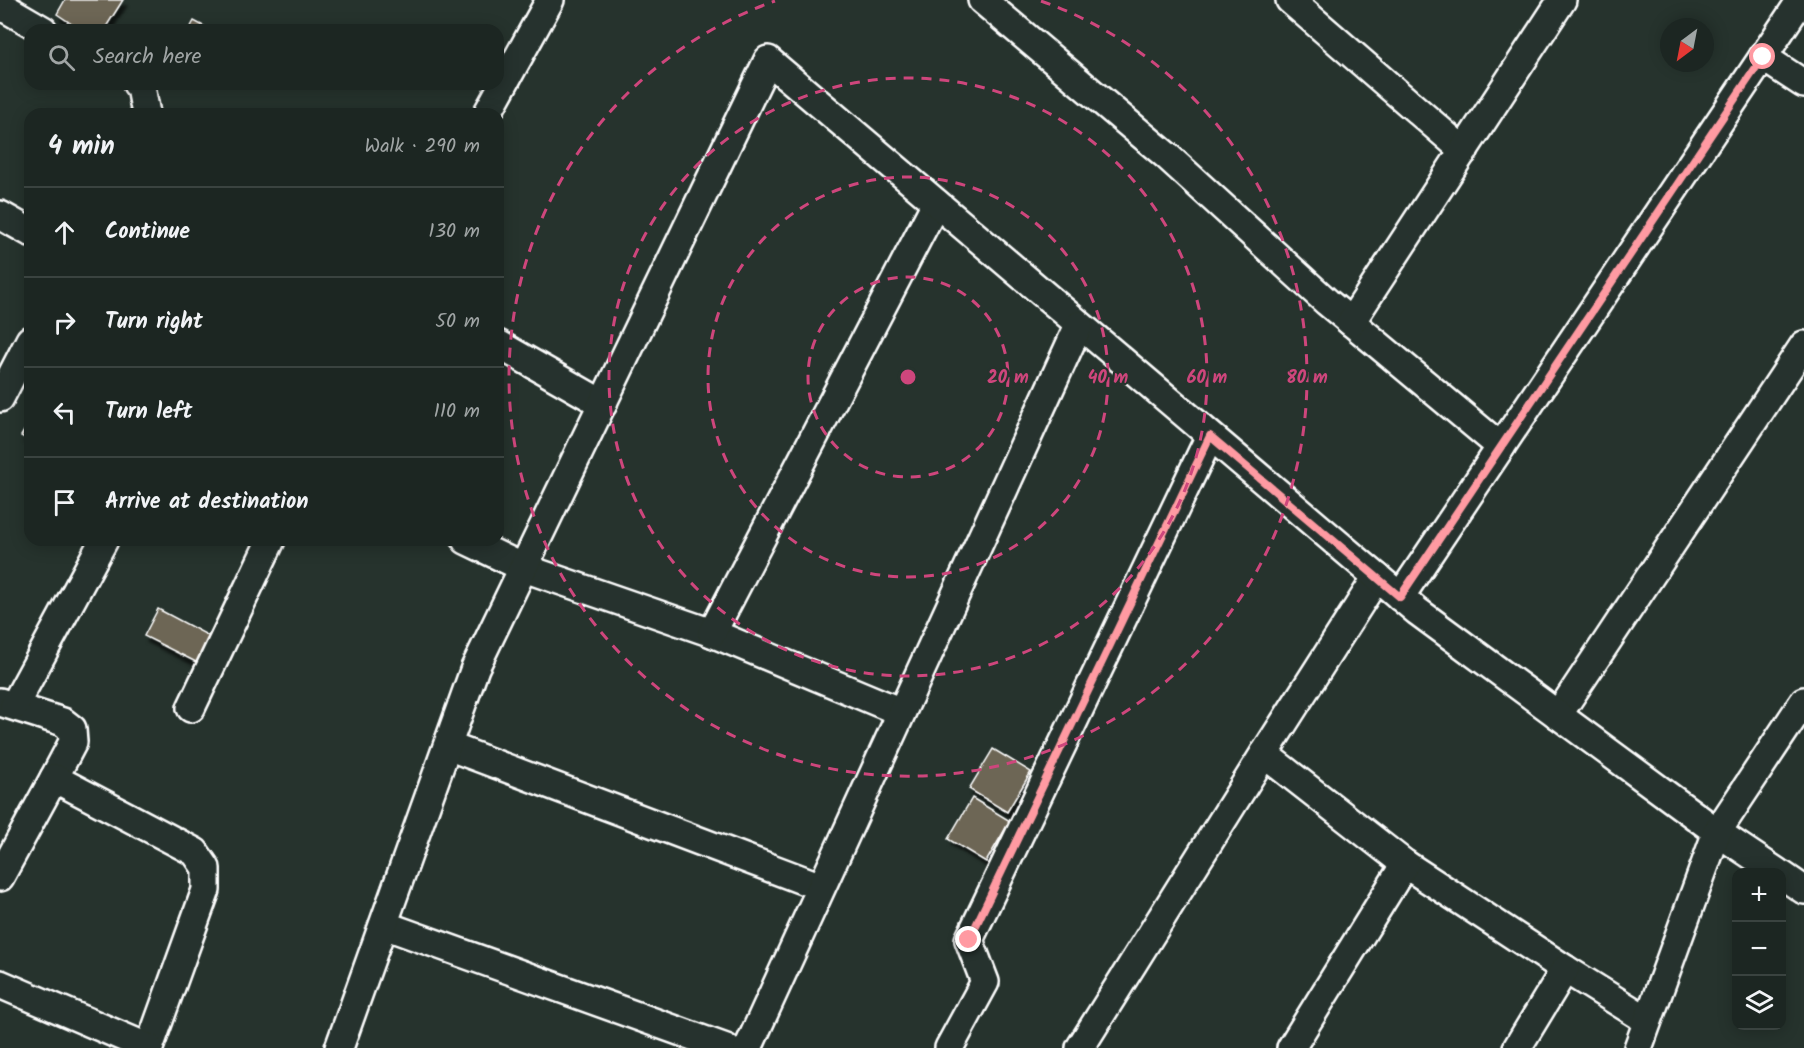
<!DOCTYPE html>
<meta charset="utf-8">
<style>
:root{--surface:#1c2622;--page:#29322f;--text:#f1f3f6;--muted:#a0a5a5;--line:#3a4340}
body{margin:0;font-family:Kalam,sans-serif;background:var(--page);color:var(--text)}
.controls{position:absolute;right:18px;bottom:18px;display:grid;overflow:hidden;border-radius:12px;box-shadow:0 3px 15px #0003}
.controls button{width:54px;height:54px;display:grid;place-items:center;padding:0;border:0;border-bottom:2px solid var(--line);background:var(--surface);color:var(--text);font:30px sans-serif}
.compass{position:absolute;left:1660px;top:18px;width:54px;height:54px;border-radius:50%;background:var(--surface);box-shadow:0 3px 15px #0003;rotate:212deg}
.stop{position:absolute;width:18px;height:18px;margin:-14px;border:4px solid #ff9aa2;border-radius:50%;background:#fff}
.stop.end{background:#ff9aa2;border-color:#fff;box-shadow:0 2px 6px #0008}
.list{margin:0;padding:0;list-style:none}
h2{display:flex;justify-content:space-between;align-items:center;height:78px;margin:0;padding:0 24px;font-size:26px}
h2 small{font-size:20px;font-weight:400;color:var(--muted)}
.list li{display:grid;grid-template-columns:39px 1fr auto;gap:18px;align-items:center;box-sizing:border-box;height:90px;padding:0 24px;border-top:2px solid var(--line)}
.list b{display:block;font-size:22px;white-space:nowrap}
.list em{font-size:20px;font-style:normal;color:var(--muted)}
.icon{flex:none;width:33px;height:33px;fill:none;stroke:currentColor;stroke-width:2;stroke-linecap:round;stroke-linejoin:round}
.map{position:relative;flex:none;width:1804px;height:1048px;overflow:hidden}
.search{position:absolute;background:var(--surface);box-shadow:0 3px 15px #0003;left:24px;top:24px;width:480px;height:66px;display:flex;align-items:center;gap:15px;box-sizing:border-box;padding:0 21px;border-radius:18px;color:var(--muted);font-size:22px}
.panel{position:absolute;background:var(--surface);box-shadow:0 3px 15px #0003;left:24px;top:108px;width:480px;height:438px;border-radius:18px}
.map>svg:first-child{display:block}
.building{fill:#6d6655;stroke:#fff;stroke-width:1.5;filter:url(#shadow)}
.lines{fill:none;stroke-linecap:round;stroke-linejoin:round}
.street-casing{stroke:#fff;stroke-width:32}
.street{stroke:#26332d;stroke-width:27}
.route{stroke:#ff9aa2;stroke-width:8}
.ring{fill:none;stroke:#ce467c;stroke-width:3;stroke-dasharray:10 8}
.centre{fill:#ce467c;stroke:#26332d;stroke-width:3}
.ring-label{font-size:18px;text-anchor:middle;font-weight:bold;fill:#ce467c;stroke:#26332d;stroke-width:4.5;stroke-linejoin:round;paint-order:stroke}
</style>
<div class="map">
<svg width="1804" height="1048" viewBox="0 0 1804 1048">
<defs>
<filter id="shadow"><feDropShadow dx="3.5" dy="6" stdDeviation="1.5" flood-color="#0009"/></filter>
</defs>
<rect width="100%" height="100%" fill="#26332d"/>
<filter id="ink" filterUnits="userSpaceOnUse"><feTurbulence type="fractalNoise" baseFrequency=".0167" numOctaves="2"/><feDisplacementMap in="SourceGraphic" scale="12" xChannelSelector="R" yChannelSelector="G"/><feConvolveMatrix kernelMatrix="1 2 1 2 8 2 1 2 1" color-interpolation-filters="sRGB"/></filter>
<g filter="url(#ink)">
<g class="building">
<path d="M65 0H123L104 30H81L57 14Z"/>
<path d="M194 21 211 30H189Z"/>
<path d="M30 421V441L21 436Z"/>
<path d="M158 609 211 637 198 663 144 636Z"/>
<path d="M993 749 1031 772 1007 812 969 789Z"/>
<path d="M972 798 1010 821 986 862 948 839Z"/>
</g>
<g class="lines">
<defs>
<g id="street">
<path d="M982 0 1167 156 1327 302 1501 447"/>
<path d="M1290 0 1464 151"/>
<path d="M0 5 43 30"/>
<path d="M1763 57 1801 0"/>
<path d="M137 84 141 87 146 114"/>
<path d="M487 114 550 0"/>
<path d="M0 215 30 232"/>
<path d="M1351 322 1562 0"/>
<path d="M498 344 603 404"/>
<path d="M0 398 30 340"/>
<path d="M466 540 524 568 712 633 901 712"/>
<path d="M1400 597 1763 57 1804 84"/>
<path d="M712 633 936 203"/>
<path d="M0 702 63 722 72 729 73 742 54 778"/>
<path d="M14 706 104 540"/>
<path d="M191 708 271 540"/>
<path d="M1558 715 1804 345"/>
<path d="M448 746 821 887"/>
<path d="M1264 754 1377 577"/>
<path d="M1405 864 1565 969 1647 1020"/>
<path d="M1782 875 1804 890"/>
<path d="M0 877 54 778 195 852 206 868V890L149 1048"/>
<path d="M384 925 726 1048"/>
<path d="M0 984 149 1048"/>
<path d="M339 1048 475 668 768 60 1417 611 1717 832 1777 872"/>
<path d="M748 1048 1079 325"/>
<path d="M949 1048 985 982 969 940 1210 436"/>
<path d="M1080 1048 1264 754 1405 864 1291 1048"/>
<path d="M1517 1048 1565 969"/>
<path d="M1638 1048 1717 832 1804 701"/>
</g>
</defs>
<use href="#street" class="street-casing"/>
<use href="#street" class="street"/>
</g>
</g>
<g class="lines" filter="url(#ink)">
<path class="route" d="M969 940 1210 436 1400 597 1763 57"/>
</g>
<g class="ring">
<circle cx="908" cy="377" r="100"/>
<circle cx="908" cy="377" r="200"/>
<circle cx="908" cy="377" r="299"/>
<path d="M1041 1A399 399 0 1 1 775 1"/>
</g>
<circle cx="908" cy="377" r="9" class="centre"/>
<g class="ring-label">
<text x="1008" y="383">20 m</text>
<text x="1108" y="383">40 m</text>
<text x="1207" y="383">60 m</text>
<text x="1307" y="383">80 m</text>
</g>
</svg>
<div class="controls">
<button>+</button>
<button>−</button>
<button><svg class="icon" aria-label="layers" viewBox="0 0 24 24"><path d="M12 4l9 5-9 5-9-5zM3 14l9 5 9-5"/></svg></button>
</div>
<svg class="compass" viewBox="-18 -18 36 36"><path d="M0-13l5 13h-10z" fill="#e53935"/><path d="M0 13l5-13h-10z" fill="#a0a5a5"/></svg>
<div class="stop" style="left:1763px;top:57px"></div>
<div class="stop end" style="left:969px;top:940px"></div>
<div class="search"><svg class="icon" aria-label="search" viewBox="0 0 24 24"><circle cx="10" cy="10" r="6"/><path d="M15 15l6 6"/></svg>Search here</div>
<section class="panel">
<h2>4 min<small>Walk · 290 m</small></h2>
<ul class="list">
<li><svg class="icon" aria-label="ahead" viewBox="0 0 24 24"><path d="M12 20V5M6 11l6-6 6 6"/></svg><div><b>Continue</b></div><em>130 m</em></li>
<li><svg class="icon" aria-label="right" viewBox="0 0 24 24"><path d="M7 20v-9h11M14 6l5 5-5 5"/></svg><div><b>Turn right</b></div><em>50 m</em></li>
<li><svg class="icon" aria-label="left" viewBox="0 0 24 24"><path d="M17 20v-9H6M10 6l-5 5 5 5"/></svg><div><b>Turn left</b></div><em>110 m</em></li>
<li><svg class="icon" aria-label="arrive" viewBox="0 0 24 24"><path d="M6 21V4h12l-3 4 3 4H6"/></svg><div><b>Arrive at destination</b></div></li>
</ul>
</section>
</div>
